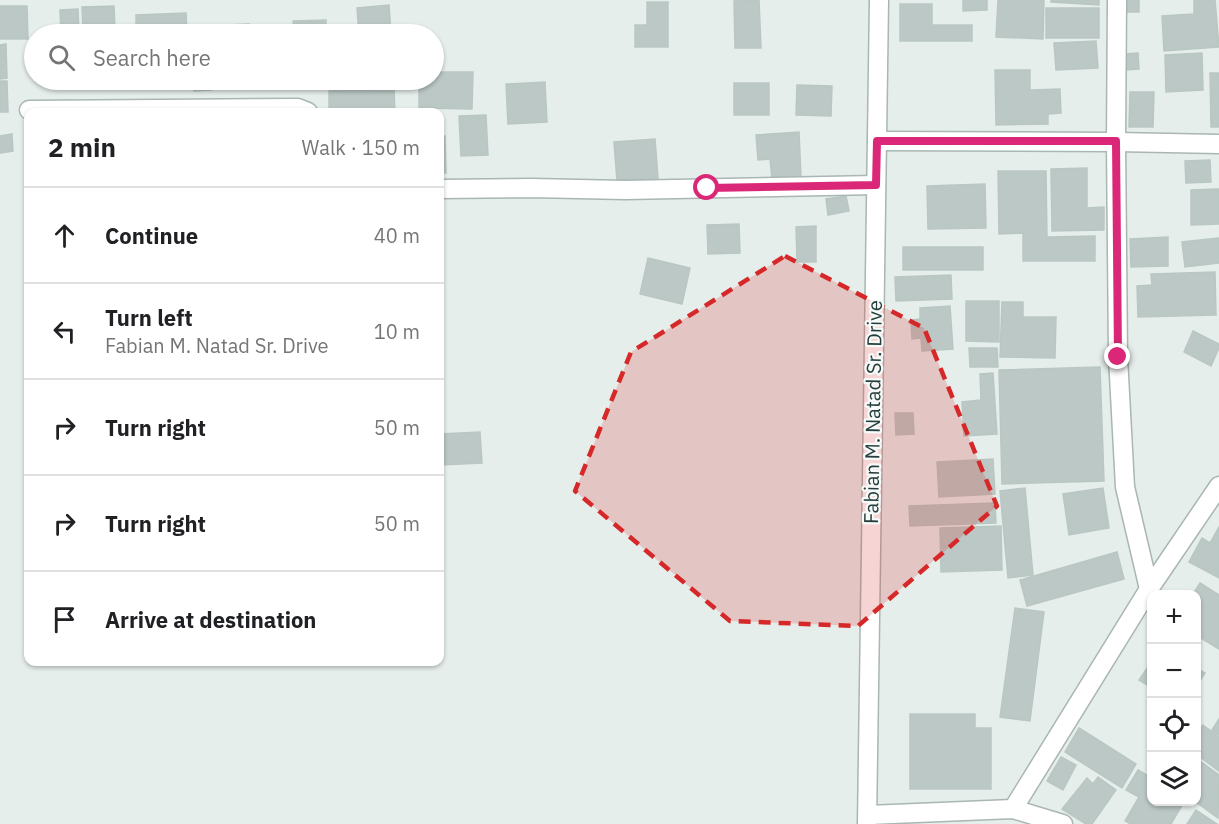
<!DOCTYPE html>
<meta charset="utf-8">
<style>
:root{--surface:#fff;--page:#f6f6f6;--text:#202124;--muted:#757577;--line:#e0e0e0}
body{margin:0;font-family:"IBM Plex Sans",sans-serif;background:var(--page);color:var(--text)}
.controls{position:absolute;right:18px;bottom:18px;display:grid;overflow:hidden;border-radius:12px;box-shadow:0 2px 4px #0004}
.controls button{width:54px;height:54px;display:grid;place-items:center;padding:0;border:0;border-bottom:2px solid var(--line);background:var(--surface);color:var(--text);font:30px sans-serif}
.stop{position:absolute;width:18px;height:18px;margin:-14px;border:4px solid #db2777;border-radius:50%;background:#fff}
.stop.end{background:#db2777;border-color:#fff;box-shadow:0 2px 6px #0008}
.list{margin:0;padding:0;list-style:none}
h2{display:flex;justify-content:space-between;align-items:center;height:78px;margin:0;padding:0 24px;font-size:26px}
h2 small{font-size:20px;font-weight:400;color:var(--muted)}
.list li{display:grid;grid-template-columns:39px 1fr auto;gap:18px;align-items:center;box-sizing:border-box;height:96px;padding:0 24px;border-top:2px solid var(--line)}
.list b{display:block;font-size:22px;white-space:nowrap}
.list p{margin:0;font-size:20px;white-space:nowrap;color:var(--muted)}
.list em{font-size:20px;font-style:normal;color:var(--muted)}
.icon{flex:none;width:33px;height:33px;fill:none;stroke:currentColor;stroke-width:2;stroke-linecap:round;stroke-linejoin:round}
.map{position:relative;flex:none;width:1219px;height:824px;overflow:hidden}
.search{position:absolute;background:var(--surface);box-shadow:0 2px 4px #0004;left:24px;top:24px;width:420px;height:66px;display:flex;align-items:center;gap:15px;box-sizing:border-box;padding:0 21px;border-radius:33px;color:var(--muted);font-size:22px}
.panel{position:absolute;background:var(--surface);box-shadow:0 2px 4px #0004;left:24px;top:108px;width:420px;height:558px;border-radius:12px}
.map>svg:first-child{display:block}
.building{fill:#bbc8c5;stroke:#b9c7c3;stroke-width:1.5}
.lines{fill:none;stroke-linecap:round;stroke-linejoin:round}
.minor-casing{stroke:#a9b6b3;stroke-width:21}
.tertiary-casing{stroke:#a9b6b3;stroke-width:21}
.minor{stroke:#fff;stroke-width:18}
.tertiary{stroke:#fff;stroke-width:18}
.route{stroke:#db2777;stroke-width:8}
.marked{fill:#d62828;fill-opacity:0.2;stroke:#d62828;stroke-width:4.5;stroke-dasharray:12 8;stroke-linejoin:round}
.labels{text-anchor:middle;stroke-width:4.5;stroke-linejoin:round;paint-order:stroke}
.street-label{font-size:20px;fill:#263e3b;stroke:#f6faf9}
</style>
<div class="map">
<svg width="1219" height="824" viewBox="0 0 1219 824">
<rect width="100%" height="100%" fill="#e6eeeb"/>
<g class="building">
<path d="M759 0 761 48H735L734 1Z"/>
<path d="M963 0H987V10L963 11Z"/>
<path d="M998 0H1044L1043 39 996 37Z"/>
<path d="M1051 0H1099V5L1051 2Z"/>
<rect x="1127" y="0" width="12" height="12"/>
<path d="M1194 0H1215L1219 47 1164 51 1162 16 1194 14Z"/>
<path d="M647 2H668V47H635V25H647Z"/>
<path d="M900 4H932V25H972V41H900Z"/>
<path d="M389 5 391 34H359L357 8Z"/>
<path d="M0 6H27L28 39H0Z"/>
<path d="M114 6 115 30H108L109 34H98V29L83 30 82 7Z"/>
<rect x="1046" y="8" width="53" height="30"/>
<path d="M78 9 79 34H61L60 10Z"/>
<path d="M186 13 187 31 151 32V34H136V15Z"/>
<path d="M326 20V34H294L293 21Z"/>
<path d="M249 24 250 34H227V25Z"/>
<path d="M224 30V34H194V31Z"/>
<path d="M1096 41 1098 68 1056 70 1054 43Z"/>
<path d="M6 44 7 78 0 79V45Z"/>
<path d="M1138 53 1139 69 1125 70 1124 54Z"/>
<path d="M1202 53 1203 90 1166 92 1165 55Z"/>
<path d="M995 70H1030V90L1060 89 1061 113 1048 114V124L996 125Z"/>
<path d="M434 72H473L472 109 419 108V80H434Z"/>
<path d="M1210 73H1219V127H1211Z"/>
<path d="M194 80H210L211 90 194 91Z"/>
<path d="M325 80H339L340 85H325Z"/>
<rect x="344" y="80" width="40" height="5"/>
<path d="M0 81H7L8 112H0Z"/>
<path d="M545 82 547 122 508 124 506 84Z"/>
<rect x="734" y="83" width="35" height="32"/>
<path d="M797 85 832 86 831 116 796 115Z"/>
<path d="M394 89 395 112H329V91Z"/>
<path d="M1130 92H1154L1153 127H1129Z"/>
<path d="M486 115 488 155 461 156 459 116Z"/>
<path d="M799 132 801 177 772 179 770 159 758 160 756 135Z"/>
<path d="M12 134 13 151 0 153V136Z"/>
<path d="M440 136H445L446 173H440Z"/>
<path d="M655 139 658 178 617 181 614 142Z"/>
<path d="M1210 160 1211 182 1186 183 1185 161Z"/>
<path d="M1087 168V208L1104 207V230L1052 231 1051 169Z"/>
<path d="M998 171H1046L1047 237 1095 236V261H1023V233L999 234Z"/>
<path d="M985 184 986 228 928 229 927 186Z"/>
<path d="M1219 189V224L1191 225V190Z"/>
<path d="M846 196 849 211 828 215 826 199Z"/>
<path d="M739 224 740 253 708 254 707 225Z"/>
<path d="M816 226V262H797L796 227Z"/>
<path d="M1168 237V266L1131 267 1130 239Z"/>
<path d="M1219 238V263L1185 267 1182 242Z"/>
<rect x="903" y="247" width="80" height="23"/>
<path d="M648 258 690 268 682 304 640 294Z"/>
<path d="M1215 272 1216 315 1138 317 1137 286 1152 285 1151 274Z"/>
<path d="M951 275 952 299 896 301 895 277Z"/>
<path d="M966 301H999V342L966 341Z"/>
<path d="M1002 302H1023V317H1056L1055 358 1000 357Z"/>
<path d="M950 306 953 349 922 351 921 338 912 339 911 320 920 319V308Z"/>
<path d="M1193 331 1219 344V348L1211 366 1184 352Z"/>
<path d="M969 348H997L998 367H970Z"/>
<path d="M1100 367 1104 481 1002 484 999 370Z"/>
<path d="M993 373 997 434 964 436 962 402 981 400 980 374Z"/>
<path d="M895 413H913L914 434 896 435Z"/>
<path d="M480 432 482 463 441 465 440 434Z"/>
<path d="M993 459 995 494 939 497 937 462Z"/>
<path d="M1025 488 1033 575 1008 578 1000 491Z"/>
<path d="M1103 488 1109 528 1069 535 1063 494Z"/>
<path d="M995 503 996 523 910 526 909 506Z"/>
<path d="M1001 526 1002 570 941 572 940 528Z"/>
<path d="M1219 527V578L1189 562 1202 538 1210 543Z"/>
<path d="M1117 552 1124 579 1027 606 1020 580Z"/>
<path d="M1200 583 1219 595V649L1196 635V594H1193Z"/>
<path d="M1015 608 1044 612 1030 721 1000 717Z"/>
<path d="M1152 661V688L1139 680Z"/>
<path d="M1196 668 1205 673 1196 687Z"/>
<path d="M910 714H975V728H991V789H910Z"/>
<path d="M1219 719V735L1212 730Z"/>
<path d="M1203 725 1219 737V771L1196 754V734Z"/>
<path d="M1079 728 1136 764 1122 788 1065 752Z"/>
<path d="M1061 757 1076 765 1063 790 1047 781Z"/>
<path d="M1196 758 1219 775 1218 818 1196 802Z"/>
<path d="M1138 770 1152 778V802H1184L1171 824H1131L1125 821 1139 797 1126 790Z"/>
<path d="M1098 777 1116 790 1092 824H1086L1062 809 1087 778 1093 784Z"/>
<path d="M1196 810 1217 824H1187Z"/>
</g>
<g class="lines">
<defs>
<g id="minor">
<path d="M1117 0 1116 142 1118 357 1125 487 1149 589"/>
<path d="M29 110 298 108 308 112"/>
<path d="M877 141 1116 142 1219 144"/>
<path d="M440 189 532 188 625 190 876 185"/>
<path d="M1013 809 1149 589 1219 486"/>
<path d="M868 815 1013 809 1063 824"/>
</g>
<path id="tertiary" d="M867 824 879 0"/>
</defs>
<use href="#minor" class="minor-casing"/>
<use href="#tertiary" class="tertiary-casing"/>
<use href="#minor" class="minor"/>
<use href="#tertiary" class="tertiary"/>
</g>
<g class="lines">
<path class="route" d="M707 188 876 185 877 141H1116L1118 357"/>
</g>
<path class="marked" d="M785 256 924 328 997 506 858 626 730 621 575 491 631 352Z"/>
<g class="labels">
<g class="street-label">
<text transform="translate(873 412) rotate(-89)" y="7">Fabian M. Natad Sr. Drive</text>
</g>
</g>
</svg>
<div class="controls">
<button>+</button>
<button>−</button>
<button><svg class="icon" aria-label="locate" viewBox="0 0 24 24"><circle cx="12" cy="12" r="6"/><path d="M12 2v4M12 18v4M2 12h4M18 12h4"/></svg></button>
<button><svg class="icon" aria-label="layers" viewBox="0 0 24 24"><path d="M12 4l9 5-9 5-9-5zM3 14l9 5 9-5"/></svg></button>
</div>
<div class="stop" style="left:707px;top:188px"></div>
<div class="stop end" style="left:1118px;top:357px"></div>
<div class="search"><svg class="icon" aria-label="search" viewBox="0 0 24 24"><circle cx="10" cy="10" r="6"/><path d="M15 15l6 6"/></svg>Search here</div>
<section class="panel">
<h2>2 min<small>Walk · 150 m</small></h2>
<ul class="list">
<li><svg class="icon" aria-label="ahead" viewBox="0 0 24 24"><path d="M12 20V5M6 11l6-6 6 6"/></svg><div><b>Continue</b></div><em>40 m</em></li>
<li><svg class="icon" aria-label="left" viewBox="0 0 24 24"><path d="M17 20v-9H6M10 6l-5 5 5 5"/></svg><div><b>Turn left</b><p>Fabian M. Natad Sr. Drive</p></div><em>10 m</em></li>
<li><svg class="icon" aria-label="right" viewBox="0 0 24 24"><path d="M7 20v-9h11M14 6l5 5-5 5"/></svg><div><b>Turn right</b></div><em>50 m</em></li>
<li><svg class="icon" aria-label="right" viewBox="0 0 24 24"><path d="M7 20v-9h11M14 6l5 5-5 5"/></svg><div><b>Turn right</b></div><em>50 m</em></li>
<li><svg class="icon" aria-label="arrive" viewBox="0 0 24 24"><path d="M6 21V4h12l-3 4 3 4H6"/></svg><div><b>Arrive at destination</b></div></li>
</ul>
</section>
</div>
